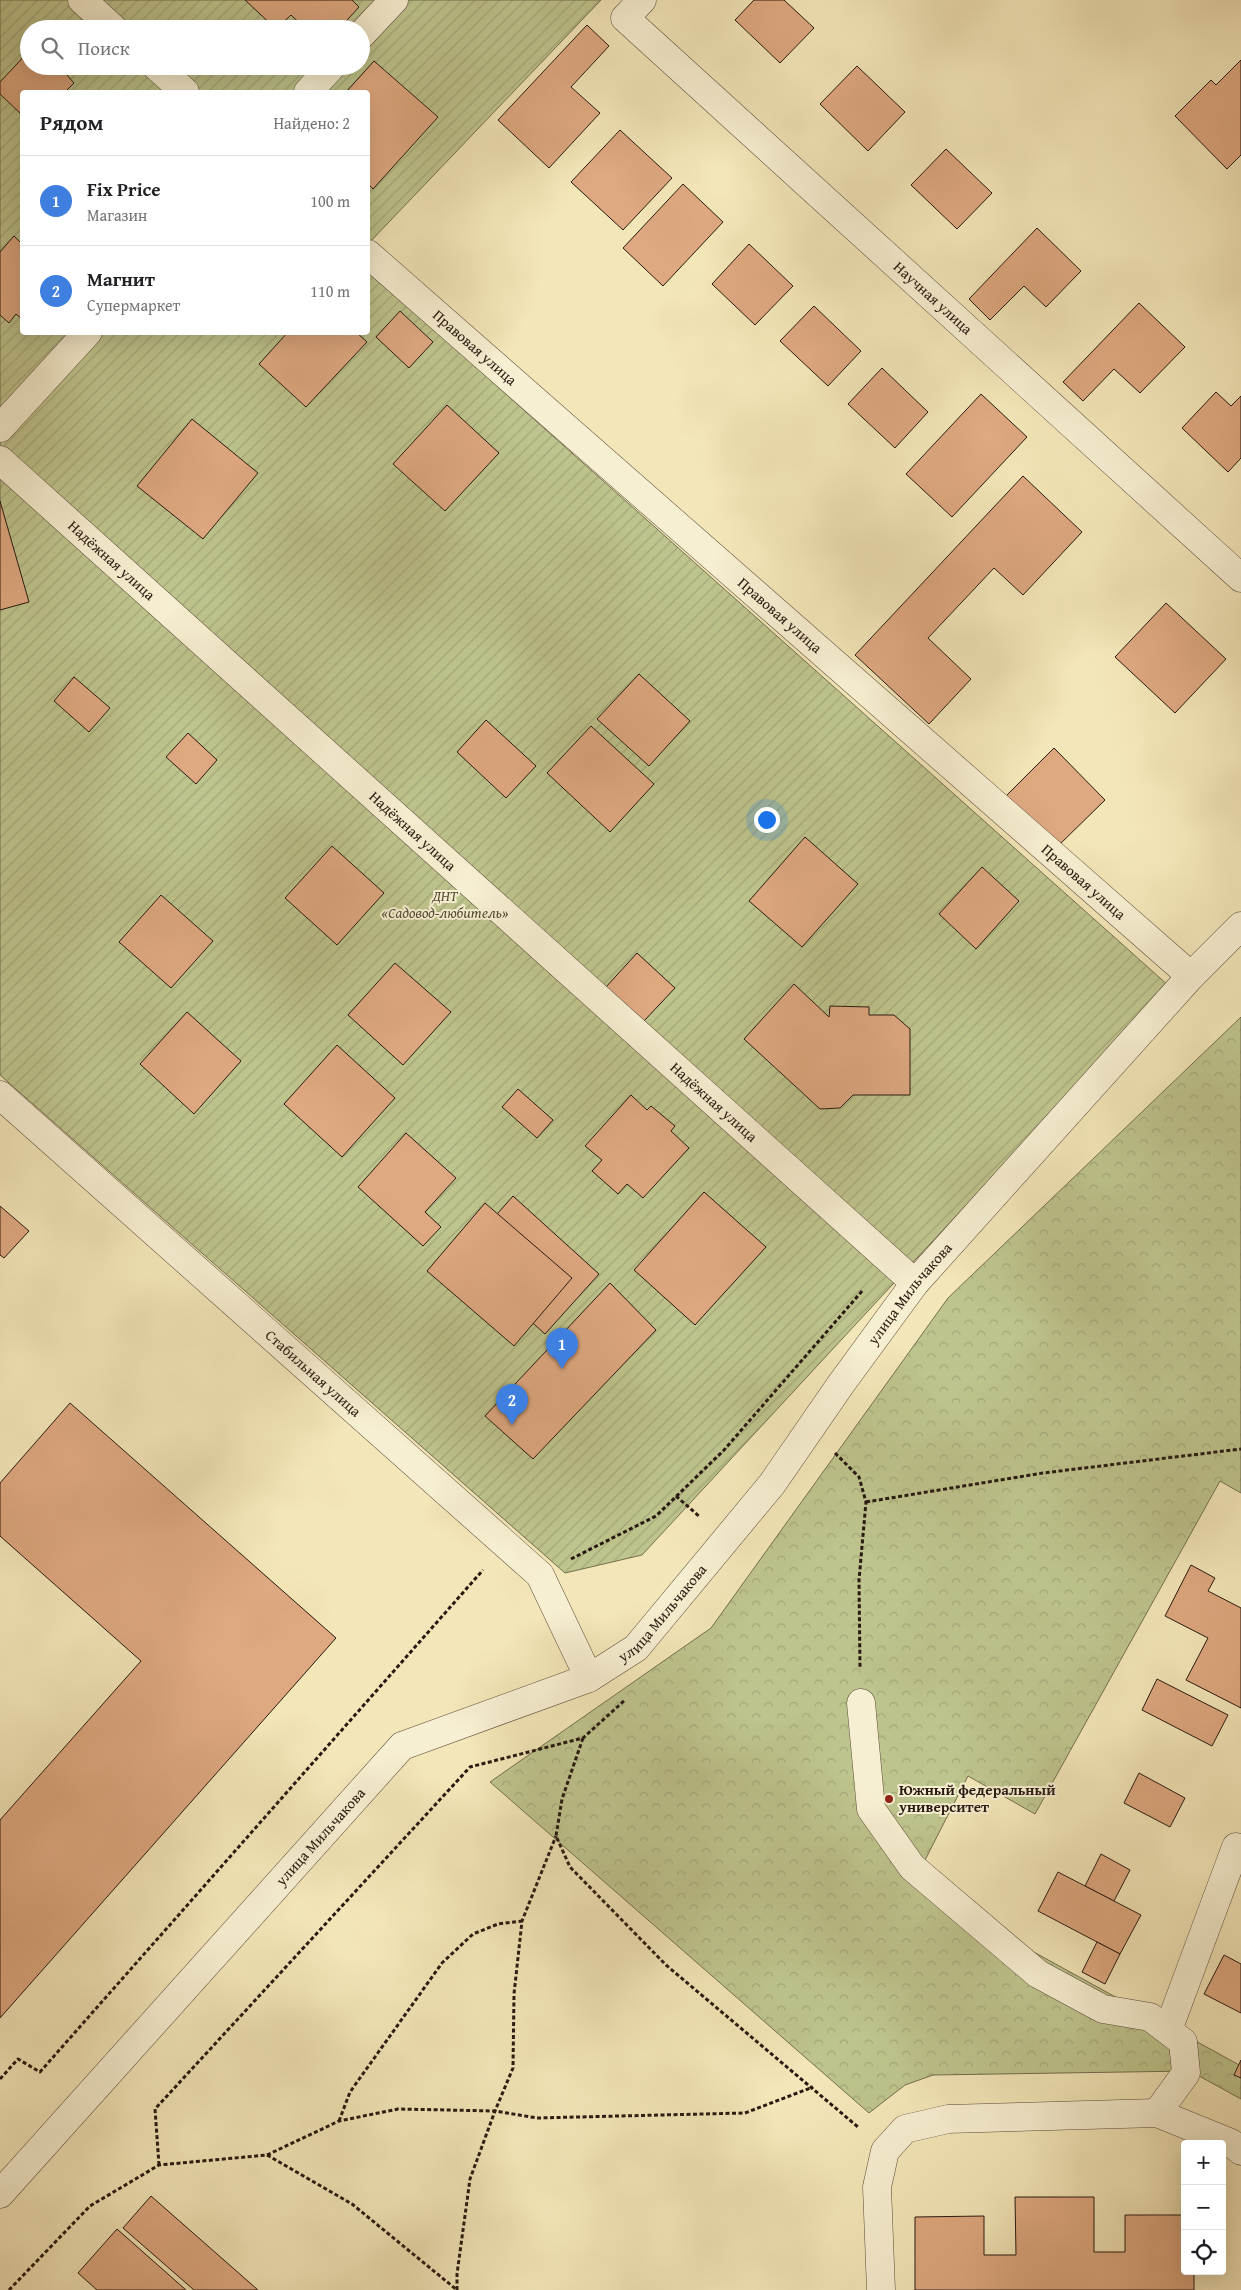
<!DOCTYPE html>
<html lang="ru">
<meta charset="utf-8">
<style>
:root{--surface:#fff;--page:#f6f6f6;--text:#202124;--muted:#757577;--line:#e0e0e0;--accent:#8f2418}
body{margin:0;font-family:"Gentium Book Plus",serif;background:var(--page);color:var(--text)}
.controls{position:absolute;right:15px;bottom:15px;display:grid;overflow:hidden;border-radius:5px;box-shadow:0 5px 20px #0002}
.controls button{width:45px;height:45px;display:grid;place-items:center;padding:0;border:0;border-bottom:1px solid var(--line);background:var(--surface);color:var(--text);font:25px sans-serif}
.you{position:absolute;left:766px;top:819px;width:18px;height:18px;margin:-12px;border:4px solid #fff;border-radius:50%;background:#1a73e8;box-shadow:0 0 0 8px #1a73e833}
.badge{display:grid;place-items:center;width:32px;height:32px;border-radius:50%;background:var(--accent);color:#fff;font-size:16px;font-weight:700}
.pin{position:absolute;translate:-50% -41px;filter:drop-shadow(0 1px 2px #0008)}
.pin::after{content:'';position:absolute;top:26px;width:18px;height:15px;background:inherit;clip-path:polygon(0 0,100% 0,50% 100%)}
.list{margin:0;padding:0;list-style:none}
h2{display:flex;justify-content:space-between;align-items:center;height:65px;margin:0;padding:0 20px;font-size:21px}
h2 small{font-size:16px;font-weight:400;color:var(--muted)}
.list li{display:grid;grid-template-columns:32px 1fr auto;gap:15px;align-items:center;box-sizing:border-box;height:90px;padding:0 20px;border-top:1px solid var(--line)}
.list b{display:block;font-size:19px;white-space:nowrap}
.list p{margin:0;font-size:16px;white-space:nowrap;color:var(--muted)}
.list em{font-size:16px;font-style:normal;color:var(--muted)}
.icon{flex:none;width:28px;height:28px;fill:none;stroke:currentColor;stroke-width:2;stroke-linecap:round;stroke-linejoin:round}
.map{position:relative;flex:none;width:1241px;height:2290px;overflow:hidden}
.search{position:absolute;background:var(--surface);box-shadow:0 5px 20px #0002;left:20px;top:20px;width:350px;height:55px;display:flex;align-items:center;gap:12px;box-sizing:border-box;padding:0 18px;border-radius:28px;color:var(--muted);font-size:19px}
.panel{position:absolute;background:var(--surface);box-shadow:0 5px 20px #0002;left:20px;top:90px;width:350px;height:245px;border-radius:5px}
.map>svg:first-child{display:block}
.forest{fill:url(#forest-crowns);stroke:#736e4f}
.garden{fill:url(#garden-furrows);stroke:#736e4f;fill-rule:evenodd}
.building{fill:#dea880;stroke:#281911}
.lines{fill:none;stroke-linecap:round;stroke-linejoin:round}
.minor-casing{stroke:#5b4c3b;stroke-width:29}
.path{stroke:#281911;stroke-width:3;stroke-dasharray:4 2.5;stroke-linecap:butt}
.minor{stroke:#f7efd1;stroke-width:28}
.poi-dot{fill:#8f2418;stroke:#f7efd1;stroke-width:2}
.labels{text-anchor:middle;stroke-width:4;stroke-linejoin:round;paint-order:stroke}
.street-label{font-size:15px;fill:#281911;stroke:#f7efd1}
.park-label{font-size:15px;font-style:italic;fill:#554c36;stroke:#f7efd1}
.poi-label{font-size:15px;font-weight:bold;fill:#281911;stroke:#f7efd1;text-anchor:start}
</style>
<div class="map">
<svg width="1241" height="2290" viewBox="0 0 1241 2290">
<defs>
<pattern id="forest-crowns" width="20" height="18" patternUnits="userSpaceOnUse" patternTransform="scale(1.25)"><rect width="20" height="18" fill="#bec48d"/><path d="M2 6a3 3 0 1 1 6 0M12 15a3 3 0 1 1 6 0" fill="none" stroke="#a3a879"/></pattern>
<pattern id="garden-furrows" width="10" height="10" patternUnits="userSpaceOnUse" patternTransform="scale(1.25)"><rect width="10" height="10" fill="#bec48d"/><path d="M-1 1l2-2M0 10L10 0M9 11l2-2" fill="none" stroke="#a3a879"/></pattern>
</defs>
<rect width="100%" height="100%" fill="#f3e6b8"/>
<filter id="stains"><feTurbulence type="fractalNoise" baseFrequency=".004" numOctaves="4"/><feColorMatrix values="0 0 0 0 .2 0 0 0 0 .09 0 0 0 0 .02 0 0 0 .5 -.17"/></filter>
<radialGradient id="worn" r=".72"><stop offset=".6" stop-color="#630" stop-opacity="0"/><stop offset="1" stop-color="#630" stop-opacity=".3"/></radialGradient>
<path class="forest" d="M1241 1017V1493L1220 1481 1035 1814 968 1776 924 1862 981 1923 1241 2066V2099L1190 2071 933 2075 905 2085 869 2113 490 1782 711 1628 948 1298Z"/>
<path class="garden" d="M0 0H601L368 244V92H22V332H368V271L1169 986 642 1555 565 1573 0 1075ZM29 29H361V66H29Z"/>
<g class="building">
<path d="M245 0H352L359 7 339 29H306L291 15 276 29Z"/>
<path d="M754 0H784L814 28 780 63 735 20Z"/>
<path d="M587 25 609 46 571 87 600 113 549 168 498 120Z"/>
<path d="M29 51V66H73L66 74 74 83 65 92H22V115L0 94V82Z"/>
<path d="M1241 60V155L1227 169 1175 116 1211 80 1216 85Z"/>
<path d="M374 61 438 117 373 189 368 184V92H346Z"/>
<path d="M857 66 905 112 868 151 820 104Z"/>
<path d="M620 130 672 178 623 230 571 182Z"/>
<path d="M946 149 992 193 957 229 911 185Z"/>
<path d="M683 184 723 222 663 286 623 248Z"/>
<path d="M1037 228 1081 271 1046 307 1024 286 990 320 969 299Z"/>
<path d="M14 236 22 244V319L16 314 9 323 0 315V252Z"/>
<path d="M749 244 793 286 755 325 712 284Z"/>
<path d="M1139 303 1185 347 1140 393 1114 369 1083 401 1063 382Z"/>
<path d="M814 306 861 351 828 386 780 341Z"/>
<path d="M400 311 433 342 409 368 376 337Z"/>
<path d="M288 332H356L367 342 306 407 259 364Z"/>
<path d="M882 368 928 412 895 448 848 404Z"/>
<path d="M1216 392 1231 406 1241 396V458L1228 472 1182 428Z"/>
<path d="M981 394 1027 437 952 517 906 474Z"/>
<path d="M447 405 499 453 445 511 393 464Z"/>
<path d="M192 419 258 473 203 539 137 486Z"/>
<path d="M1023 476 1082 532 1023 595 994 568 928 638 971 679 929 724 855 655Z"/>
<path d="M0 501 29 602 0 610Z"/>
<path d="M1166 603 1226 659 1175 713 1115 657Z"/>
<path d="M639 674 690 721 649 766 597 719Z"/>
<path d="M74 677 110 708 89 732 54 701Z"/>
<path d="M486 720 536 766 506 798 457 752Z"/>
<path d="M591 726 654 784 610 832 547 773Z"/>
<path d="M188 733 217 760 196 784 166 757Z"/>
<path d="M1054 748 1105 800 1056 848 1006 796Z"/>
<path d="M805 837 858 884 802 947 749 901Z"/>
<path d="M332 846 384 893 337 945 285 898Z"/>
<path d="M982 867 1019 901 976 949 939 914Z"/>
<path d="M161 895 213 941 171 988 119 942Z"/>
<path d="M637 953 675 988 644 1021 606 987Z"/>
<path d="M395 963 451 1012 403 1065 348 1015Z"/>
<path d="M794 984 829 1017 830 1006 869 1007V1015H894L910 1029V1095H853L840 1108 820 1109 744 1039Z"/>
<path d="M187 1012 241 1061 194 1114 140 1064Z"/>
<path d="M337 1045 395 1098 342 1157 284 1104Z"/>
<path d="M518 1089 553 1120 537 1138 502 1107Z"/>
<path d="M631 1095 647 1110 651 1106 675 1126 671 1131 689 1148 643 1198 627 1184 618 1194 592 1171 602 1160 585 1146Z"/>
<path d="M406 1133 456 1178 425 1212 441 1227 423 1246 358 1187Z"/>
<path d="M704 1192 766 1247 695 1325 634 1270Z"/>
<path d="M513 1196 599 1274 545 1334 515 1307 519 1303 477 1265 475 1239Z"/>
<path d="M485 1203 572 1278 514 1346 427 1271Z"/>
<path d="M0 1206 29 1231 4 1258 0 1255Z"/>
<path d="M610 1283 656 1330 533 1459 485 1416Z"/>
<path d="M70 1403 336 1638 0 2018V1820L141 1661 0 1536V1483Z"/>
<path d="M1191 1565 1215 1578 1208 1591 1241 1608V1708L1186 1680 1208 1638 1165 1616Z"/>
<path d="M1157 1679 1228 1715 1212 1746 1142 1710Z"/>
<path d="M1139 1773 1185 1798 1170 1827 1124 1803Z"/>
<path d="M1101 1854 1130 1870 1114 1901 1085 1886Z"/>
<path d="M1058 1872 1141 1915 1120 1954 1038 1911Z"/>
<path d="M1097 1942 1120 1954 1105 1984 1082 1972Z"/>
<path d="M1224 1955 1241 1964V2013L1204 1994Z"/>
<path d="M1241 2060V2078L1234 2075Z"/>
<path d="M151 2196 258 2290H194L123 2228Z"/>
<path d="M1015 2197H1094V2252H1125V2215H1185V2271H1194V2290H915V2217L984 2216V2255H1016Z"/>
<path d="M117 2229 186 2290H97L78 2273Z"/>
</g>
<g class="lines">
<defs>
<g id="minor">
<path d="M82 0 114 29"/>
<path id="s1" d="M642 0 625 18 1241 578"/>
<path d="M361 35 394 0"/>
<path d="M156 66 185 92"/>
<path d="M308 92 332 66"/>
<path id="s2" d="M368 254 1191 976"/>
<path d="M0 428 88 332"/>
<path id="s3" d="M0 460 915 1283"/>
<path id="s4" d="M0 1095 540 1575 589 1678"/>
<path d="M861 1703 871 1809 912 1867 1038 1974 1103 2009 1150 2017 1183 2042 1186 2073 1157 2113"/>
<path d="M1168 2030 1236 1847"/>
<path id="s5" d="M0 2194 402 1746 589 1678 636 1648 772 1484 841 1384 915 1283 1191 976 1241 926"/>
<path d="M881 2290 877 2187 885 2151 905 2129 948 2119 1157 2113 1231 2143 1241 2151"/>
</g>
</defs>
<use href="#minor" class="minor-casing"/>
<g class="path">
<path d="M835 1453 859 1477 866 1502 859 1580 860 1668"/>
<path d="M676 1496 700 1517"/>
<path d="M866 1502 1043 1473 1241 1449"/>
<path d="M571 1559 656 1516 724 1450 863 1290"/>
<path d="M583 1738 562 1799 556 1836 570 1867 666 1965 858 2127"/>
<path d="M0 2079 18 2059 40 2072 483 1570"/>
<path d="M339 2121 350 2092 442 1963 473 1934 498 1924 522 1921"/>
<path d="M267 2155 339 2121 398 2109 495 2111 537 2118 745 2113 813 2087"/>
<path d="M159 2165 155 2109 470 1767 583 1738 625 1700"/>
<path d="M9 2290 90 2206 159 2165 267 2155 352 2204 457 2290"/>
<path d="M457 2290V2274L470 2179 495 2111 513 2068 514 1994 522 1921 556 1836"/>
</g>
<use href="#minor" class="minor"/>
</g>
<circle class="poi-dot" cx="889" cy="1799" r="5"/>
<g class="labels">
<g class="street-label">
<text dy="5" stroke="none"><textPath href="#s1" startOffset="441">Научная улица</textPath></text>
<text dy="5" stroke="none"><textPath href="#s2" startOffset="142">Правовая улица</textPath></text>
<text dy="5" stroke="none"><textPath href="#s3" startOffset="150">Надёжная улица</textPath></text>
<text dy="5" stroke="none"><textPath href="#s2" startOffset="548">Правовая улица</textPath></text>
<text dy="5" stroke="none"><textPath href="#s3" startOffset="555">Надёжная улица</textPath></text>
<text dy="5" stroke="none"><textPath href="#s2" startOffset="952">Правовая улица</textPath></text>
<text dy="5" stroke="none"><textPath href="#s3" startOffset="960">Надёжная улица</textPath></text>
<text dy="5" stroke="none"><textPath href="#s5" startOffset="1305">улица Мильчакова</textPath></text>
<text dy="5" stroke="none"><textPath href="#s4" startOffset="419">Стабильная улица</textPath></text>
<text dy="5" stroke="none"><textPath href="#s5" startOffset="900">улица Мильчакова</textPath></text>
<text dy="5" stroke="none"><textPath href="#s5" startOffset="480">улица Мильчакова</textPath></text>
</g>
<g class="park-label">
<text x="445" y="901">ДНТ<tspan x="445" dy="17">«Садовод-любитель»</tspan></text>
</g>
<g class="poi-label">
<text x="899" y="1795">Южный федеральный<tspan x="899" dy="17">университет</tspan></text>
</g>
</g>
<rect width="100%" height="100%" filter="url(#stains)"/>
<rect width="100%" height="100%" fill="url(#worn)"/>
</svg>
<div class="controls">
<button>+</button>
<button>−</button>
<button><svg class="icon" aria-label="locate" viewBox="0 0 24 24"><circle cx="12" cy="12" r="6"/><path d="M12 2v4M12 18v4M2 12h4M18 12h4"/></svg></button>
</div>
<div class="you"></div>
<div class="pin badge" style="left:562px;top:1369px;background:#3f7fe0">1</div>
<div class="pin badge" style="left:512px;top:1425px;background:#3f7fe0">2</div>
<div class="search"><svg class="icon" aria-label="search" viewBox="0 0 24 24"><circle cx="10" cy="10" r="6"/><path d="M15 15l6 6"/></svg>Поиск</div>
<section class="panel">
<h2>Рядом<small>Найдено: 2</small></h2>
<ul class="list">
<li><span class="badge" style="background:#3f7fe0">1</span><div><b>Fix Price</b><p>Магазин</p></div><em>100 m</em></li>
<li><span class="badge" style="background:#3f7fe0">2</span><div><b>Магнит</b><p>Супермаркет</p></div><em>110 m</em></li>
</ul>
</section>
</div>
